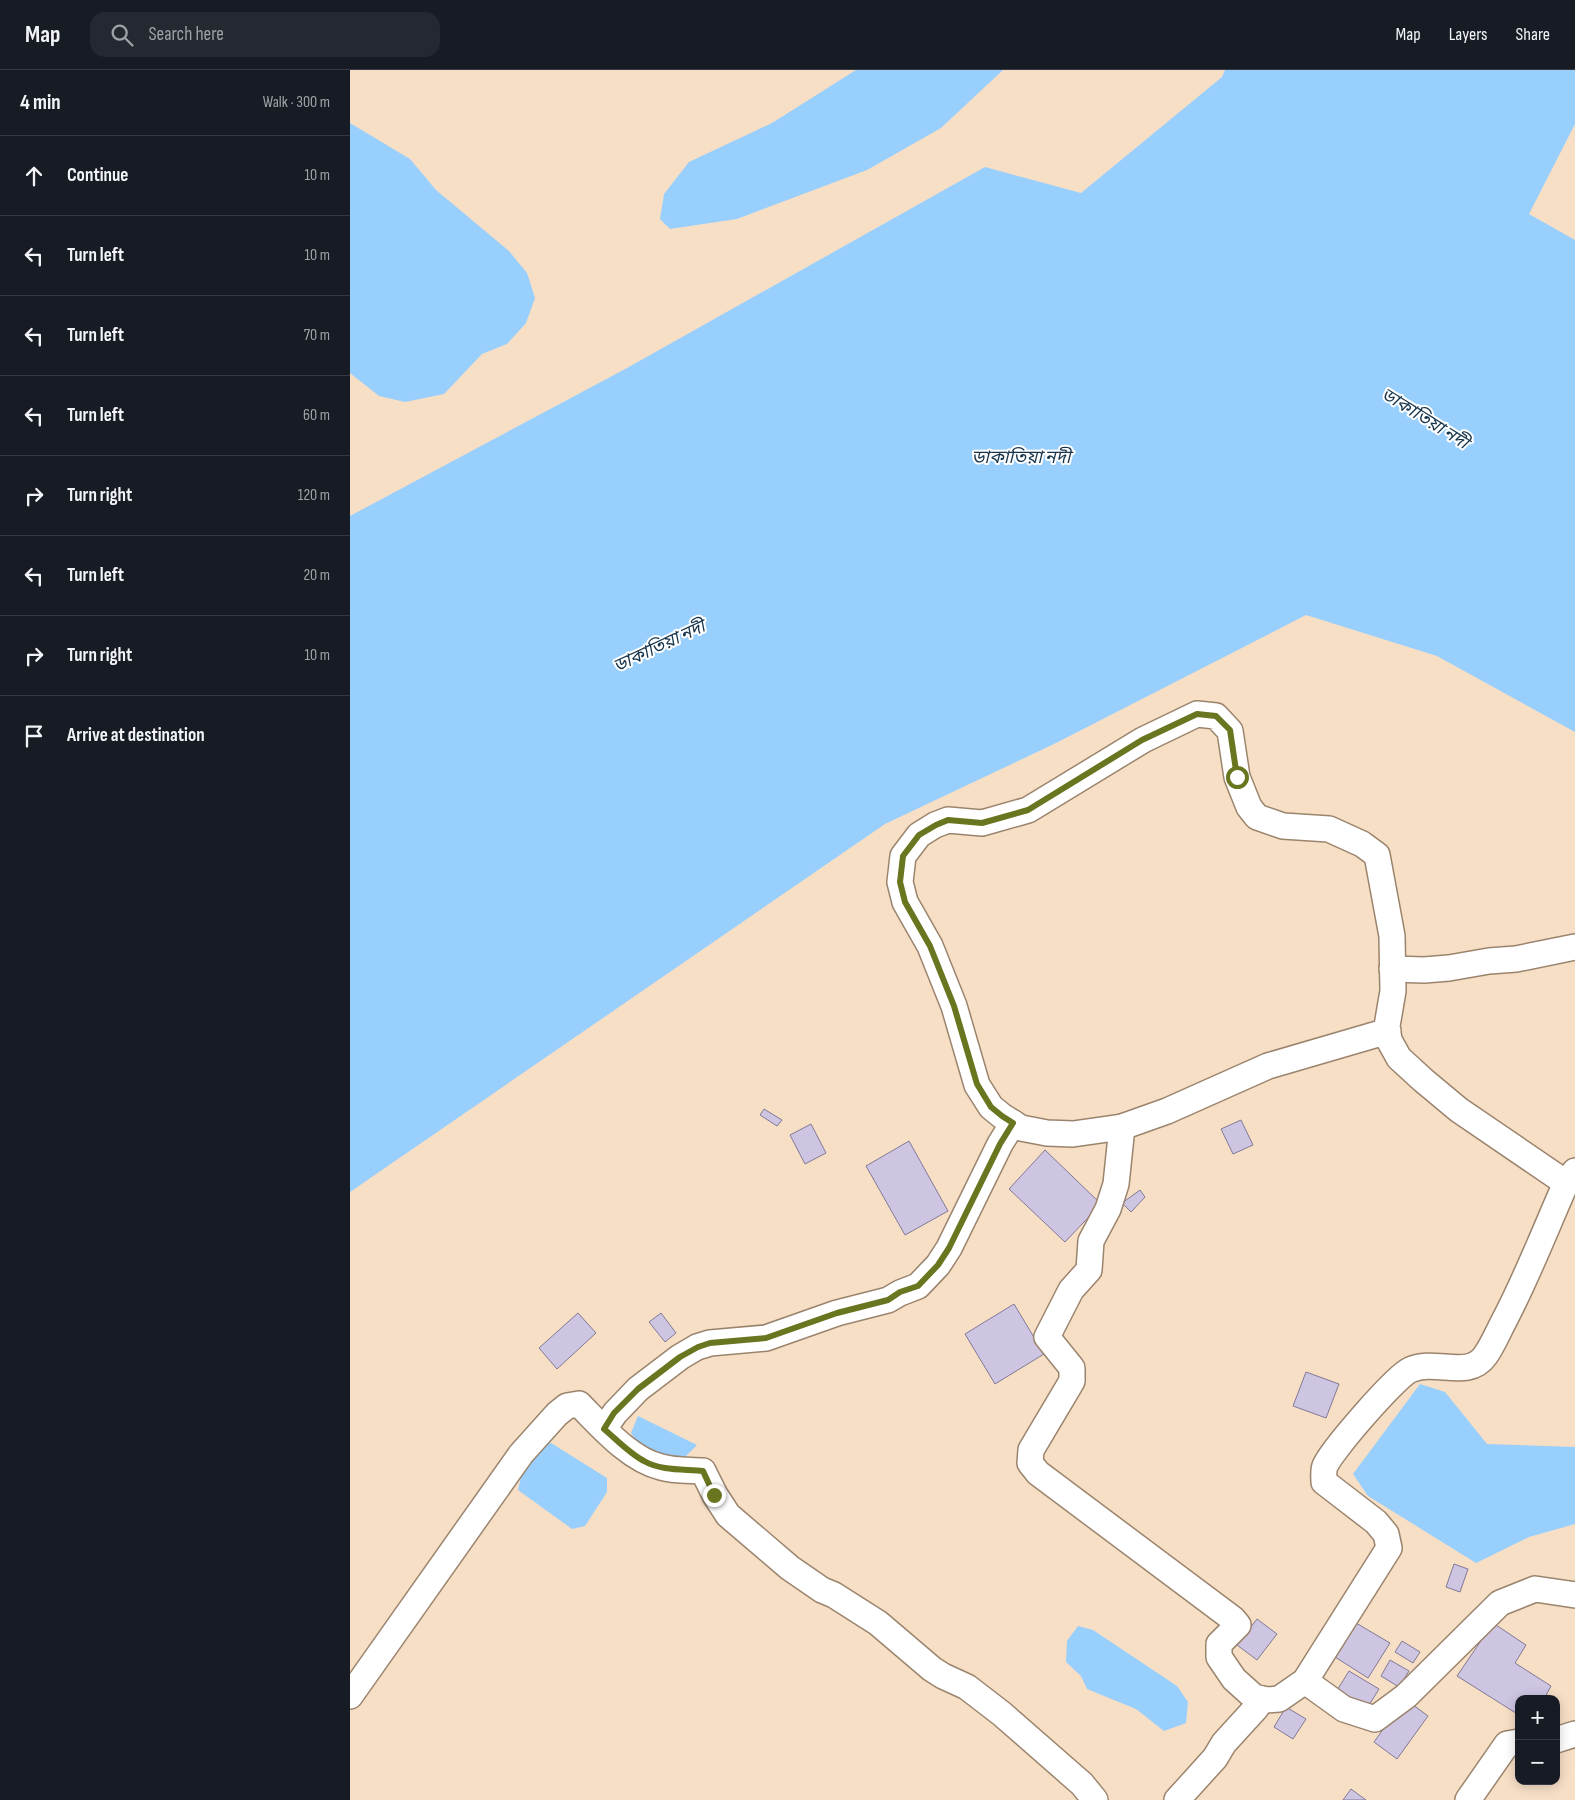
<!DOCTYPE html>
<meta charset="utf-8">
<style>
:root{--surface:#171b24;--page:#242831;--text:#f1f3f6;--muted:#9ea1a6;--line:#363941}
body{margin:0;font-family:"Sofia Sans Condensed","Noto Sans Bengali",sans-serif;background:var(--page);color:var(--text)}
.controls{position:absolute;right:15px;bottom:15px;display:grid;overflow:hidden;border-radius:10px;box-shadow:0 2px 12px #0003}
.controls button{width:45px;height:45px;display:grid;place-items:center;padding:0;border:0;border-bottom:1px solid var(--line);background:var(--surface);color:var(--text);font:25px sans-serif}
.stop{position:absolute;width:15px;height:15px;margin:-11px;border:4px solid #69751f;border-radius:50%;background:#fff}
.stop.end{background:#69751f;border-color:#fff;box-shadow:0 1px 5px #0008}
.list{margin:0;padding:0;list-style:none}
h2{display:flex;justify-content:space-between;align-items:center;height:65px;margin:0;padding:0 20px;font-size:21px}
h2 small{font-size:16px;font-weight:400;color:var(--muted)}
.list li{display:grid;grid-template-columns:32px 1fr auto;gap:15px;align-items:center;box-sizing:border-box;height:80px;padding:0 20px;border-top:1px solid var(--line)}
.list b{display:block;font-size:19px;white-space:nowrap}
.list em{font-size:16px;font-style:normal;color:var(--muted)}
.icon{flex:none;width:28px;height:28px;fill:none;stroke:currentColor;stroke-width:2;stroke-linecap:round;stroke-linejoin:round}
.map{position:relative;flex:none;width:1225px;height:1730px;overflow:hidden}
header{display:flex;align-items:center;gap:30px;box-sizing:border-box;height:70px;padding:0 25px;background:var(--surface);border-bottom:1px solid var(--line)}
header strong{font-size:24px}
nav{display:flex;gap:28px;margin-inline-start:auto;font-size:18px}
.search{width:350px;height:45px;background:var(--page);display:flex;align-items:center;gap:12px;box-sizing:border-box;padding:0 18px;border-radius:15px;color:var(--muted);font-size:19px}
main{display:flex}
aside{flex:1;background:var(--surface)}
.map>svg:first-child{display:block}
.water{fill:#98cffd}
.building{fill:#cec5e3;stroke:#817995}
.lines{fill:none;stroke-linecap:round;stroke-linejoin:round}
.street-casing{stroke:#9b846d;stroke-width:28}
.street{stroke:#fff;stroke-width:25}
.route{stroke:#69751f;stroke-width:6}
.labels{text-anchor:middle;stroke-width:4;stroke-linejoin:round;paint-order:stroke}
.water-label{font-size:18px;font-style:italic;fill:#17354c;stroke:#fff}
</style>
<header>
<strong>Map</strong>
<div class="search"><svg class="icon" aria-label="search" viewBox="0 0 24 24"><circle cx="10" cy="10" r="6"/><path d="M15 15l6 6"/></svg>Search here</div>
<nav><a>Map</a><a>Layers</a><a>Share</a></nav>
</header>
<main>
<aside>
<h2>4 min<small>Walk · 300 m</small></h2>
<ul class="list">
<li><svg class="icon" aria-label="ahead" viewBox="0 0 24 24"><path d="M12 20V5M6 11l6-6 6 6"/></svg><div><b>Continue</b></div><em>10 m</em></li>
<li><svg class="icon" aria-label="left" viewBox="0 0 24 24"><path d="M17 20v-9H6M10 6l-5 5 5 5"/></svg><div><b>Turn left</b></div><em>10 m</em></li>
<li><svg class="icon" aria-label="left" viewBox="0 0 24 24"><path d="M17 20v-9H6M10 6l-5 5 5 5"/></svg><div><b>Turn left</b></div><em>70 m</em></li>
<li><svg class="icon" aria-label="left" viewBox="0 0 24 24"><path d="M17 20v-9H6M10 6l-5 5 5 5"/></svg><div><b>Turn left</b></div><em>60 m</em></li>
<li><svg class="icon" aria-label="right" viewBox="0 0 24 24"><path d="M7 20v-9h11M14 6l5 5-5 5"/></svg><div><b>Turn right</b></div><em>120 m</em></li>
<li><svg class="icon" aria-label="left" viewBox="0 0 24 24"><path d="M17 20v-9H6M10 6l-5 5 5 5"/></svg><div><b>Turn left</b></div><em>20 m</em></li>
<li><svg class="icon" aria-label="right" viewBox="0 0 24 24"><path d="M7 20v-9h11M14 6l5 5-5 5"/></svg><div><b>Turn right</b></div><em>10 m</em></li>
<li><svg class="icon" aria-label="arrive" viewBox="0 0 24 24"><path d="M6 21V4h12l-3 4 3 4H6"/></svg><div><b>Arrive at destination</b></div></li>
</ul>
</aside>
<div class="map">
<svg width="1225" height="1730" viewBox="0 0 1225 1730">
<rect width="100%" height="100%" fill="#f7dfc6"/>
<g class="water">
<path d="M506 0H653L591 58 517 100 387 149 320 159 310 149 314 124 339 92 422 53Z"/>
<path d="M875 0H1225V54L1179 144 1225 170V662L1087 586 956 545 704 674 535 754 0 1122V446L277 298 635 97 731 123 872 7Z"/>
<path d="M0 53 60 89 86 120 159 181 177 203 185 228 176 253 157 274 132 284 94 324 55 332 29 326 0 303Z"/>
<path d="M1070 1314 1095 1322 1137 1374 1225 1377V1454L1179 1467 1126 1493 1018 1426 1003 1404Z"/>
<path d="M288 1346 347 1375 330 1392 295 1383 281 1363Z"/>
<path d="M201 1373 257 1408V1422L235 1456 222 1459 168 1420 174 1394 189 1375Z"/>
<path d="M728 1556 743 1560 827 1616 838 1632 836 1653 814 1661 786 1639 737 1619 731 1606 716 1592 717 1571Z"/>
</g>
<g class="building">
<path d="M414 1039 432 1050 427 1056 410 1045Z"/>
<path d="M891 1050 903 1075 883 1084 871 1059Z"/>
<path d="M461 1054 476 1083 455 1094 440 1065Z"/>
<path d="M559 1071 598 1141 555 1165 516 1096Z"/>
<path d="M695 1080 751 1134 715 1172 659 1119Z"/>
<path d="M790 1120 795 1127 781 1142 772 1133Z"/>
<path d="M664 1234 694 1284 645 1314 615 1264Z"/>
<path d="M228 1243 246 1263 207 1299 189 1278Z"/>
<path d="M311 1243 326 1263 315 1272 299 1252Z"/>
<path d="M956 1302 989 1314 976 1348 943 1336Z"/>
<path d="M1104 1494 1118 1499 1110 1522 1096 1517Z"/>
<path d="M907 1549 927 1564 907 1590 887 1575Z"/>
<path d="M1006 1553 1040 1573 1018 1608 985 1587Z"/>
<path d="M1143 1553 1176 1575 1165 1593 1201 1616 1194 1629H1169V1645L1107 1606Z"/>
<path d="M1052 1571 1070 1582 1063 1593 1045 1582Z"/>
<path d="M1040 1590 1059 1601 1049 1617 1031 1606Z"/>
<path d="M999 1601 1029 1619 1016 1640 986 1622Z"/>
<path d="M1055 1629 1078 1646 1047 1689 1024 1672Z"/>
<path d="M936 1637 956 1649 943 1669 924 1657Z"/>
<path d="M1001 1719 1016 1730H993Z"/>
</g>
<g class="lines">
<defs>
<g id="street">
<path d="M1042 899 1074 900 1099 898 1139 891 1166 889 1225 877"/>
<path d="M1038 961 918 996 817 1041 772 1057 723 1064 697 1063 671 1058 652 1046 641 1037 627 1015 604 936 580 876 555 832 550 812 553 786 569 765 585 755 598 750 632 753 678 740 793 670 847 644 866 646 880 661 887 707 899 737 907 747 933 756 979 759 1012 774 1027 785 1042 866 1043 921 1037 956 1039 970 1049 988 1073 1010 1109 1040 1216 1113 1225 1101"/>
<path d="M772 1057 766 1114 758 1139 741 1171 739 1200 721 1220 697 1267 722 1298V1311L681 1380 680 1393 688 1403 883 1549 888 1555 869 1574V1587L884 1609 904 1627 916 1630 929 1629 955 1611 1039 1478 1036 1464 1026 1452 974 1412C974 1407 973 1401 975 1396 981 1381 1046 1306 1060 1300 1085 1288 1118 1310 1135 1286 1143 1275 1149 1260 1155 1249 1178 1205 1196 1158 1216 1113"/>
<path d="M254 1359 265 1343 288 1319 330 1287 347 1277 360 1273 416 1268 487 1243 538 1230 550 1223 568 1216 588 1195 599 1178 650 1074 663 1053"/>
<path d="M955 1611 994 1639 1025 1649 1056 1626 1150 1533 1185 1519 1225 1525"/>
<path d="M0 1626 171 1384 207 1344 217 1336 229 1334C251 1356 280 1390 311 1397 324 1401 339 1400 353 1401L365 1425 378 1445 440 1498 472 1520 484 1525 528 1553 582 1599 593 1606 617 1617 652 1644 732 1714 745 1730"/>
<path d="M1206 1670 1225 1664"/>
<path d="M827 1730 865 1688 874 1673 906 1638 912 1629"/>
<path d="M1118 1730 1157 1674 1169 1672"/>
</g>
</defs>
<use href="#street" class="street-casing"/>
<use href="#street" class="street"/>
</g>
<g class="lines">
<path class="route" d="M364 1425 353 1401C334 1399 311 1401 294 1391 280 1384 267 1370 254 1359L264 1343 288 1319 330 1287 348 1277 360 1273 416 1268 487 1243 538 1230 550 1222 568 1216 588 1195 599 1178 650 1074 663 1053 652 1046 641 1037 627 1014 604 936 580 876 555 832 550 812 553 786 569 765 586 755 598 750 632 753 678 740 792 670 847 644 866 646 880 660 887 707"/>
</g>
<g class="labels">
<g class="water-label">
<text transform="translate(1075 348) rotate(32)" y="6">ডাকাতিয়া নদী</text>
<text x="671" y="393">ডাকাতিয়া নদী</text>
<text transform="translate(309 576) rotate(-25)" y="6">ডাকাতিয়া নদী</text>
</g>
</g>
</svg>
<div class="controls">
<button>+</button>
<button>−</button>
</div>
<div class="stop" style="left:887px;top:707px"></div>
<div class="stop end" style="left:364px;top:1425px"></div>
</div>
</main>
